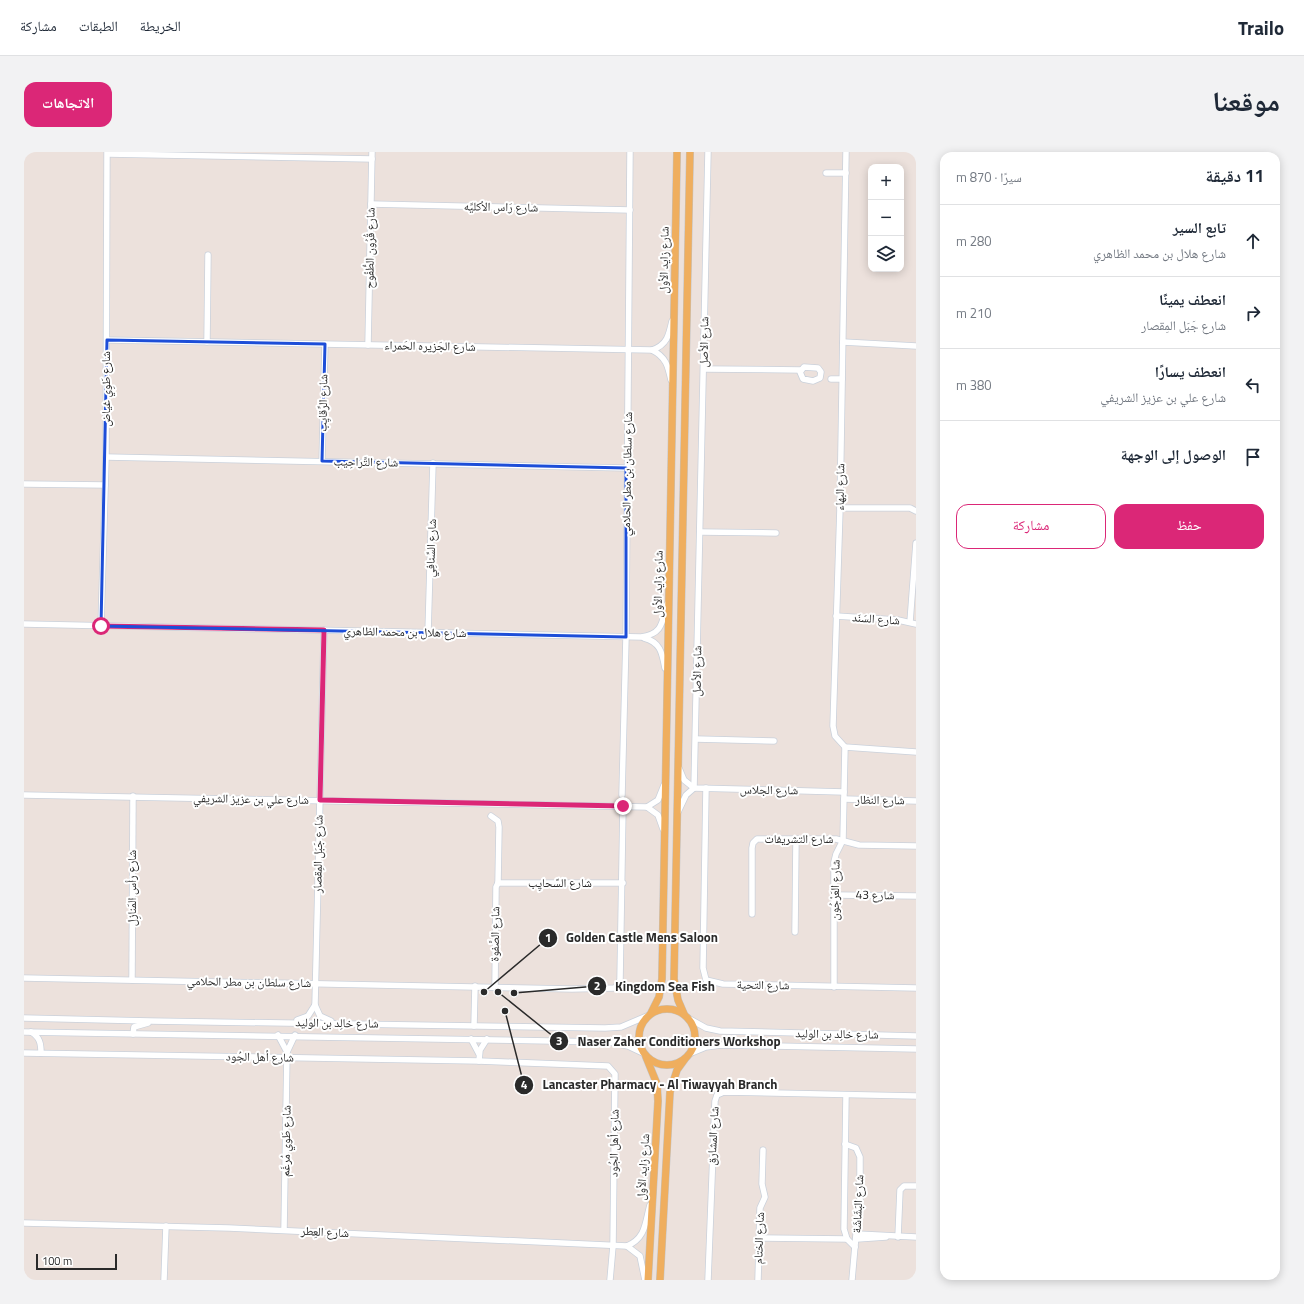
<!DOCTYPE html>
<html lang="ar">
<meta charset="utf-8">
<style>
:root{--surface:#fff;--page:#f2f2f3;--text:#1f2937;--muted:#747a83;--line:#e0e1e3;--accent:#db2777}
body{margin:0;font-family:"Titillium Web","Noto Naskh Arabic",sans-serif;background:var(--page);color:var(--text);direction:rtl}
.controls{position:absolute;right:12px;top:12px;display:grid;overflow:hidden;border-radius:8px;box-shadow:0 2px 10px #0003}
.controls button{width:36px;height:36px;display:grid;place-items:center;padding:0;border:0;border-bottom:1px solid var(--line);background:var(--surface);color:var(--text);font:20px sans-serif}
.scale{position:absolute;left:12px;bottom:10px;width:81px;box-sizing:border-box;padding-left:4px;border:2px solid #2a2a2a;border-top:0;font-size:11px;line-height:14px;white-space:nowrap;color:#2a2a2a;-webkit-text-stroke:3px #fff;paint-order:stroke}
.stop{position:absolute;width:12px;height:12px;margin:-9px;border:3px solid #db2777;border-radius:50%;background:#fff}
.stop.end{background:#db2777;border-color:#fff;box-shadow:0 1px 4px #0008}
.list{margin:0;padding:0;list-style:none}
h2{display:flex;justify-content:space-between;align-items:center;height:52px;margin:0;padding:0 16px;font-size:17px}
h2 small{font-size:13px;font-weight:400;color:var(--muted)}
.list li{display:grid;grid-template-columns:26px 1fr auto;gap:12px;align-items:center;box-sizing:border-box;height:72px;padding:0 16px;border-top:1px solid var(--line)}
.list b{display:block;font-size:15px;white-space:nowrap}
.list p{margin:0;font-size:13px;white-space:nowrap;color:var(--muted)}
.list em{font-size:13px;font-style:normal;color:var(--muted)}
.actions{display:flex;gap:8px;padding:12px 16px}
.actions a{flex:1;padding:9px 0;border:1px solid var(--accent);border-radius:12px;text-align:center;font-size:14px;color:var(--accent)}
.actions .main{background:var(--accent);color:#fff}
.icon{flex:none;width:22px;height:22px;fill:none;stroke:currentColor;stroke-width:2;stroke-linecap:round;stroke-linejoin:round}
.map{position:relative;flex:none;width:892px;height:1128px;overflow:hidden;direction:ltr;border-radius:12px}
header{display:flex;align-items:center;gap:24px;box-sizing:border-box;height:56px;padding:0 20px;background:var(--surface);border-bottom:1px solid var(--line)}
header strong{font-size:19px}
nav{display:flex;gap:22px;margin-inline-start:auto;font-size:14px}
.intro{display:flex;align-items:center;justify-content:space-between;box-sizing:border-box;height:96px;padding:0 24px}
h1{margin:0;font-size:28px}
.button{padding:10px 18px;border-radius:12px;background:var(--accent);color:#fff;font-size:14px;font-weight:700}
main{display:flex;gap:24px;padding:0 24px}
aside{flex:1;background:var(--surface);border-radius:12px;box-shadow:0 2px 10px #0003}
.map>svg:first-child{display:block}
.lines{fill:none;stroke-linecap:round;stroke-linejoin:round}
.minor-casing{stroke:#cad1db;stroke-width:7}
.major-casing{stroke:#c3c3c3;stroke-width:8}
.minor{stroke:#fff;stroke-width:5.5}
.major{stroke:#efae5e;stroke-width:7}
.route{stroke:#db2777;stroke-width:5}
.marked{fill:none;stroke:#1d4ed8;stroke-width:3;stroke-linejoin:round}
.labels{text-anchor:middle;stroke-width:4;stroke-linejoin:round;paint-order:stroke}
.street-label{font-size:12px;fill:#2a2a2a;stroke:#fff}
.leader{fill:none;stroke:#2a2a2a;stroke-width:1.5}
.callout-dot{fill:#2a2a2a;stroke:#fff;stroke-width:1.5}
.mark-label{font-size:12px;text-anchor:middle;font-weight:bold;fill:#fff}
.callout-label{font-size:13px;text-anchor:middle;font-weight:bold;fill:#2a2a2a;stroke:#fff;stroke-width:4;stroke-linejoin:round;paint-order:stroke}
</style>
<header>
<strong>Trailo</strong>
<nav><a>الخريطة</a><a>الطبقات</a><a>مشاركة</a></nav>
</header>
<div class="intro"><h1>موقعنا</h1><a class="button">الاتجاهات</a></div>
<main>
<aside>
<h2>11 دقيقة<small>سيرًا · 870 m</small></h2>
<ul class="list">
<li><svg class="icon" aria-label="ahead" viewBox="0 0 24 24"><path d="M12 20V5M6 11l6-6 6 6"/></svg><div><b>تابع السير</b><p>شارع هلال بن محمد الظاهري</p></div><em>280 m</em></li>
<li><svg class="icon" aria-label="right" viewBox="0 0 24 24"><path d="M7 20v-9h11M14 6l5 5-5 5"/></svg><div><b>انعطف يمينًا</b><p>شارع جَبَل المِقصار</p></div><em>210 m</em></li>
<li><svg class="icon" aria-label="left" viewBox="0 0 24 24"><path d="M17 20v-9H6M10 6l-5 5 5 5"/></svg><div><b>انعطف يسارًا</b><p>شارع علي بن عزيز الشريفي</p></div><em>380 m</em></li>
<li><svg class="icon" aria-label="arrive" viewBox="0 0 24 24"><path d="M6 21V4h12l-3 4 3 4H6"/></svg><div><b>الوصول إلى الوجهة</b></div></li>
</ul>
<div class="actions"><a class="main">حفظ</a><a>مشاركة</a></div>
</aside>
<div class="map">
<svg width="892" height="1128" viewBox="0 0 892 1128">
<rect width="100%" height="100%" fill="#ece1dc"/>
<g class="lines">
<defs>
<g id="minor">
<path d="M822 0 816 356 809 574 811 584 821 595 892 600"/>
<path d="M84 2 348 7"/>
<path d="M802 21H822"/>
<path d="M347 52 606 58"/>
<path d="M83 188 628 198C643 193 645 183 648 169"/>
<path d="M183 190 184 103"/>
<path d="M819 190 892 194"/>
<path d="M344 193 348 0"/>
<path d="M628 198C642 205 644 214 647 228"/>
<path d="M780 215 794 216 797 220 796 226 789 229 779 227 776 220Z"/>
<path d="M680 217 777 218"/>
<path d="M807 227H818"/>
<path d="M82 305 602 316"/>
<path d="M298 309 301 192"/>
<path d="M0 332 81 333"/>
<path d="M816 356H886L892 359"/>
<path d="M676 380 752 381"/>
<path d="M812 464 874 468 892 472"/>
<path d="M886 470 892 391"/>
<path d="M0 472 617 485C639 482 638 470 643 452"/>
<path d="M77 474 82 305 83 0"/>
<path d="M404 481 409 311"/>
<path d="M620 486C636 490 638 500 641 516"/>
<path d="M672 587 750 589"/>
<path d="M655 616 660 628 670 636 820 640"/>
<path d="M670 636 684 0"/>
<path d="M682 636 679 816 682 828 699 832 892 836"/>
<path d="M0 643 623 655 634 663 639 677"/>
<path d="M598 643 602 485 606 0"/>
<path d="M820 647 892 649"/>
<path d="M623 655 634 648 640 633"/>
<path d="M654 660 662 643 670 636"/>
<path d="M467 664 474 669 475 675 474 731 472 735 471 834"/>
<path d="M474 731H599"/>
<path d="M810 743 892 744"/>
<path d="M728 762V696L729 691 733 687H812L835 693 892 694"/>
<path d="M771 780 772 687"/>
<path d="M0 826 548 837 591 836 596 828 599 654"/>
<path d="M108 828 109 644"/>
<path d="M810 835V710L812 702 819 688 821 595"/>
<path d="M291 853 296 864 307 869"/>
<path d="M0 866 126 869 581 876 597 875 623 864"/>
<path d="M664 866 682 876 696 879 892 884"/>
<path d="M273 868 284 864 291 853 300 478"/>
<path d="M450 874 451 834"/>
<path d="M0 880 585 890 604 894 619 901"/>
<path d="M7 880C16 885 17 892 17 901"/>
<path d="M109 882 110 875 124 871"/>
<path d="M254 883 263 900 260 1078"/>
<path d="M447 887 455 902"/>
<path d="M263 900 271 883"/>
<path d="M0 901 455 909 584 914 591 922 589 1094 586 1128"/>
<path d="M665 902 682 895 697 893 892 897"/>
<path d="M455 909 456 898 463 887"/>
<path d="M822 943 820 1077 823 1087 831 1095"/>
<path d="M821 992 832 996 836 1005V1056L833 1071 828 1128"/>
<path d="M0 1071 205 1076 603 1094C622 1086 621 1071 626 1053"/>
<path d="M833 1082 892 1085"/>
<path d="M874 1085 876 1038 880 1034H892"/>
<path d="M735 1086 823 1087"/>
<path d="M833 1087 862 1085"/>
<path d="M603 1094 616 1104 621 1128"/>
<path d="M140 1128 142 1074"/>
<path d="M684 1128 691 949 693 943 700 940 892 944"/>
<path d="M734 1128 736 1056 741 1045 738 1032 739 998"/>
</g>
<g id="major">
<circle cx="643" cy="885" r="28"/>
<path d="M627 861 635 845 638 827 653 0"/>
<path d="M660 862 654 848 650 827 666 0"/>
<path d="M622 905 633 932 634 949 624 1128"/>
<path d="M636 1128 646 940 653 918 661 907"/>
</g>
</defs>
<use href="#minor" class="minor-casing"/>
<use href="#major" class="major-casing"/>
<use href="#minor" class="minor"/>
<use href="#major" class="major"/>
</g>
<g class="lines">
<path class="route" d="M77 474 300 478 296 648 599 654"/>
</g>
<path class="marked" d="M83 188 301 192 298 309 602 316V485L77 474Z"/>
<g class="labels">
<g class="street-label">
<text transform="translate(477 55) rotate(1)" y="4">شارع رَاس الأكليَّه</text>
<text transform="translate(346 96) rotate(-89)" y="4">شارع قُرُون الطُّفُوح</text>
<text transform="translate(640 108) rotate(-89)" y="4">شارع زايد الأول</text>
<text transform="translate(680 190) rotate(-89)" y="4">شارع الأصل</text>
<text transform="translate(406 194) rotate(1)" y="4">شارع الجَزيره الحَمراء</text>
<text transform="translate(82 237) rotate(-90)" y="4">شارع طَوِي غياض</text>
<text transform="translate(299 251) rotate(-89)" y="4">شارع الرِّقايِب</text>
<text transform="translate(342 310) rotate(1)" y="4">شارع التَّراحِيب</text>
<text transform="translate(603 322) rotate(-89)" y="4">شارع سلطان بن مطر الحلامي</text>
<text transform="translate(816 335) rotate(-89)" y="4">شارع البهاء</text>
<text transform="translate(407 396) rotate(-88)" y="4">شارع السِّنافِي</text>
<text transform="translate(634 432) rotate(-89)" y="4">شارع زايد الأول</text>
<text transform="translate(852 467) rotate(4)" y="4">شارع السَنَد</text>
<text transform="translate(381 480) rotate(1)" y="4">شارع هلال بن محمد الظاهري</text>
<text transform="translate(673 519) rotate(-89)" y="4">شارع الأصل</text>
<text transform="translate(745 638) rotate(1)" y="4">شارع الجلاس</text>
<text transform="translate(227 647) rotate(1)" y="4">شارع علي بن عزيز الشريفي</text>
<text transform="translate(856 648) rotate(1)" y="4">شارع النظار</text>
<text x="775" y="691">شارع التشريفات</text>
<text transform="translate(294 702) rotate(-89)" y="4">شارع جَبَل المِقصار</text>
<text x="536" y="735">شارع السَّحايِب</text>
<text transform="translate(108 736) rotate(-90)" y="4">شارع رأس المَنازِل</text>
<text transform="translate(811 738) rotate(-89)" y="4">شارع العَرْجُون</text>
<text transform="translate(851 743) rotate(1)" y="4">شارع 43</text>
<text transform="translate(471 782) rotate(-89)" y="4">شارع الصَّفوة</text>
<text transform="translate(225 830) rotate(1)" y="4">شارع سلطان بن مطر الحلامي</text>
<text transform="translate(739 833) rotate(1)" y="4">شارع التحية</text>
<text transform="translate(313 871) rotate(1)" y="4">شارع خالِد بن الوليد</text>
<text transform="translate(813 882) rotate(1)" y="4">شارع خالِد بن الوليد</text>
<text transform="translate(236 905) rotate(1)" y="4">شارع أهل الجُود</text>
<text transform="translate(689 984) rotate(-87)" y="4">شارع المشارق</text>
<text transform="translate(262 989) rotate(-89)" y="4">شارع طَوي مُرغَم</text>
<text transform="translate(590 991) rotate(-89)" y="4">شارع أهل الجُود</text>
<text transform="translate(619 1015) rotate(-86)" y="4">شارع زايد الأول</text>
<text transform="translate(834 1052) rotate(-87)" y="4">شارع البَشَاشَة</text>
<text transform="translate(301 1080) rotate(3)" y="4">شارع العِطر</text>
<text transform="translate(735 1086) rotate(-88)" y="4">شارع الختام</text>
</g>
</g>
<path class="leader" d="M460 840L524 786M490 841L573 834M474 840L535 889M481 859L500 933"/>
<g class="callout-dot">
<circle cx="460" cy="840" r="4"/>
<circle cx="490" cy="841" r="4"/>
<circle cx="474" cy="840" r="4"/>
<circle cx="481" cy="859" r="4"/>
<circle cx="524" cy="786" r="10"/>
<circle cx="573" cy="834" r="10"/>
<circle cx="535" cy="889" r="10"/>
<circle cx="500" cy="933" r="10"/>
</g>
<g class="mark-label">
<text x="524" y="790">1</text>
<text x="573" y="838">2</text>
<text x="535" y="893">3</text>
<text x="500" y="937">4</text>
</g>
<g class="callout-label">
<text x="618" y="790">Golden Castle Mens Saloon</text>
<text x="641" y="839">Kingdom Sea Fish</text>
<text x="655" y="894">Naser Zaher Conditioners Workshop</text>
<text x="636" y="937">Lancaster Pharmacy - Al Tiwayyah Branch</text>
</g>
</svg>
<div class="controls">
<button>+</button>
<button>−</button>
<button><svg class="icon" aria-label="layers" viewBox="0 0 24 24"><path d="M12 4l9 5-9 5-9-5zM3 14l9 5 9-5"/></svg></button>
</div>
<div class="scale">100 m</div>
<div class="stop" style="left:77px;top:474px"></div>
<div class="stop end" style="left:599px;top:654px"></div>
</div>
</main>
